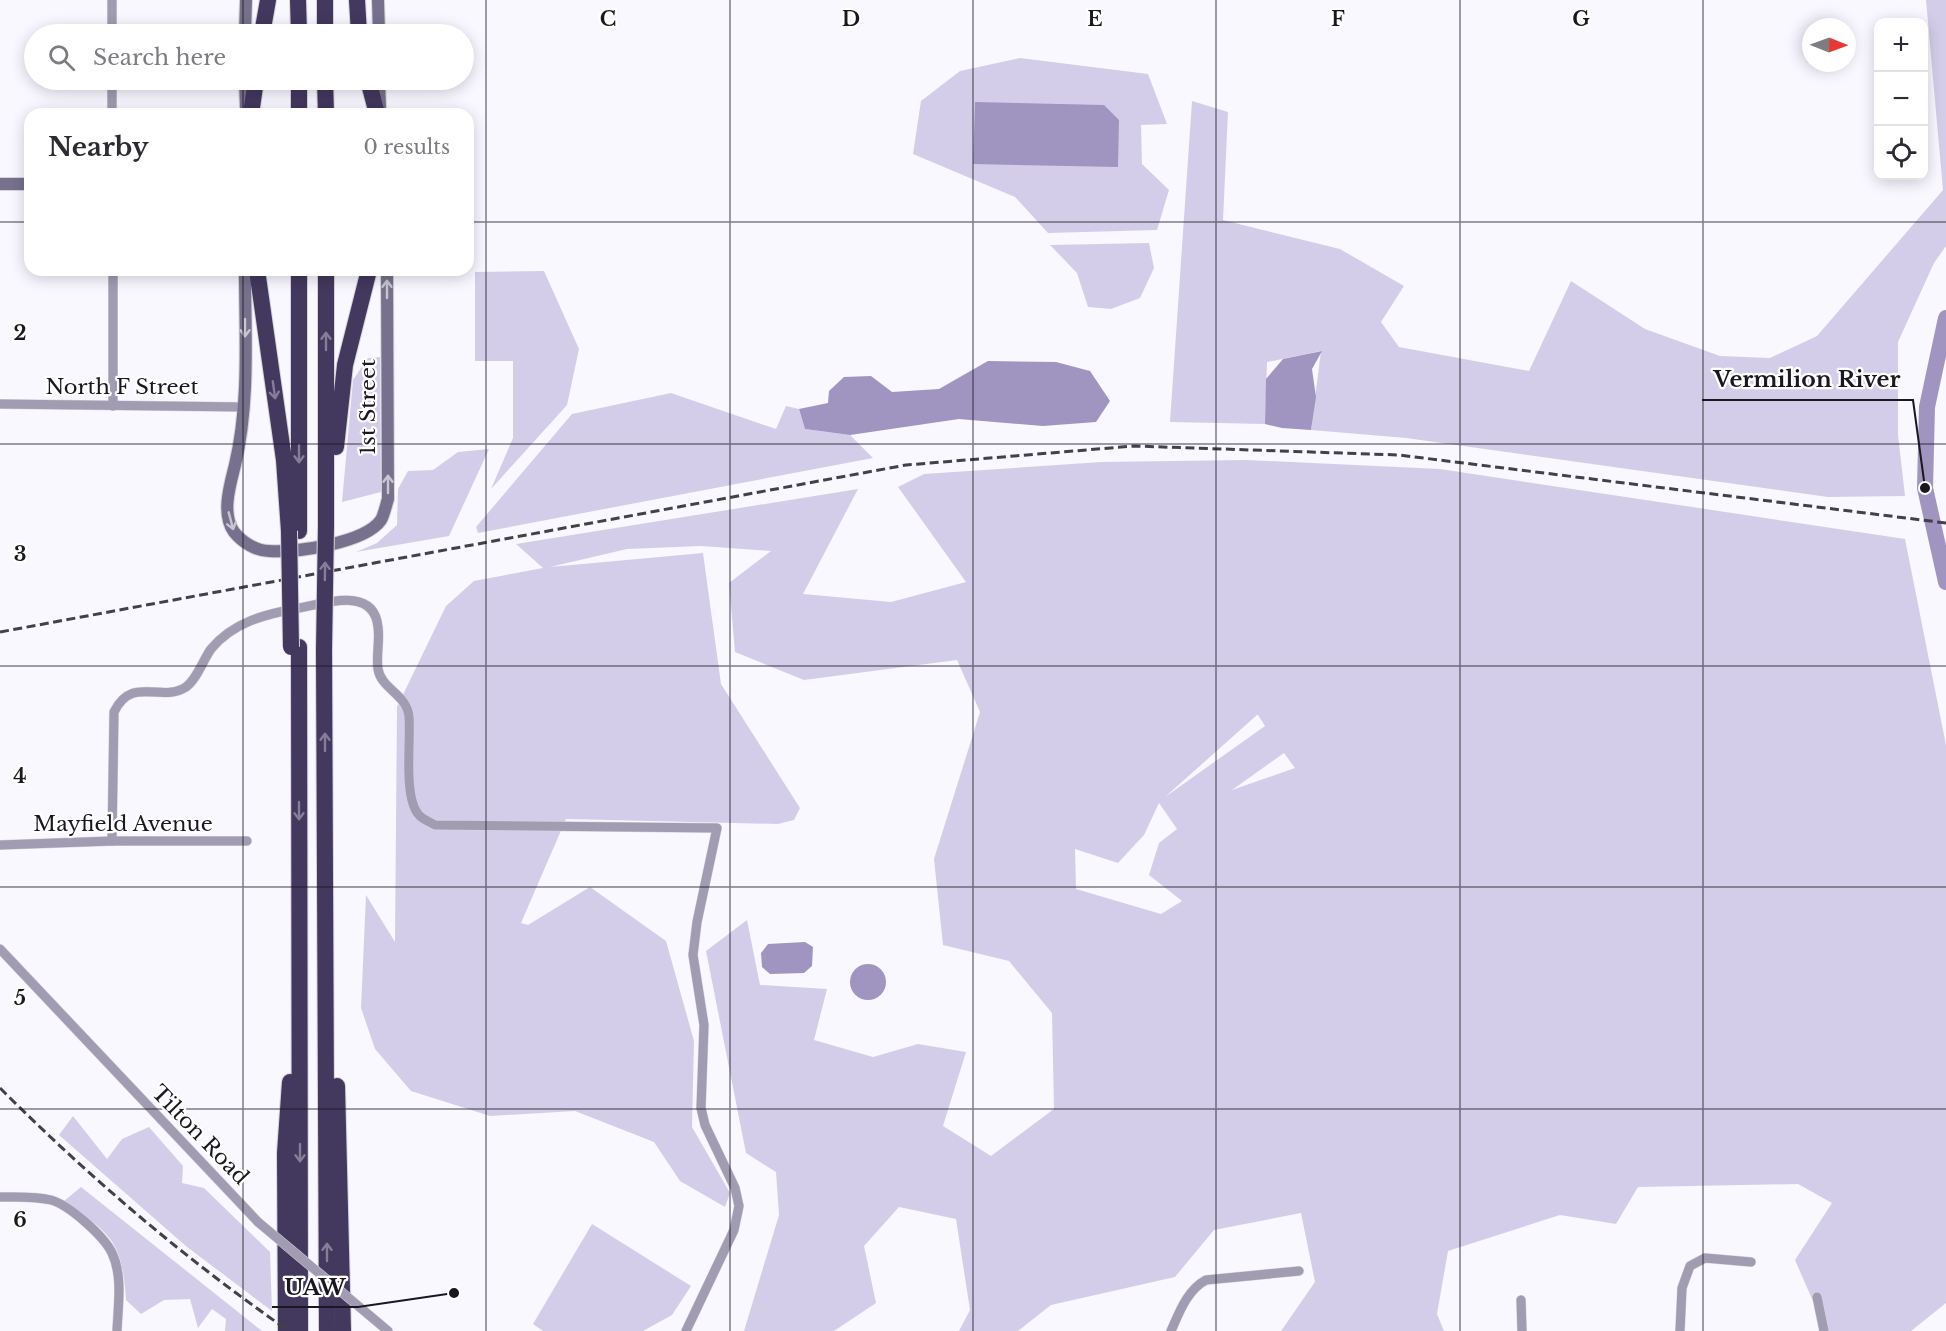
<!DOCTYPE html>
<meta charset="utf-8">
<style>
:root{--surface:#fff;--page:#f7f7f7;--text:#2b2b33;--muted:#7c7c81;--line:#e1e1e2}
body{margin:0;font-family:"Libre Baskerville",serif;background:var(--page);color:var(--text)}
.controls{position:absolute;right:18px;top:18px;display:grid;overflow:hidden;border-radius:12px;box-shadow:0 3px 15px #0003}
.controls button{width:54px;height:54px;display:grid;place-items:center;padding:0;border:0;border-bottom:2px solid var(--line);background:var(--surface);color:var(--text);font:30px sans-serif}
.compass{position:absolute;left:1802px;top:18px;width:54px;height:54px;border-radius:50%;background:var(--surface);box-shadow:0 3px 15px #0003;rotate:91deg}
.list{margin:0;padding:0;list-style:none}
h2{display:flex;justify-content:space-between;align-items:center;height:78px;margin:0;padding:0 24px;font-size:26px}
h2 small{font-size:20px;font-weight:400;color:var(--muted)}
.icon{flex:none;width:33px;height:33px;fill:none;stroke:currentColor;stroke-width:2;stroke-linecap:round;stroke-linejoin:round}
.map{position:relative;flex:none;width:1946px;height:1331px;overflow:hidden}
.search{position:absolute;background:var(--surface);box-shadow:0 3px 15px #0003;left:24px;top:24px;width:450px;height:66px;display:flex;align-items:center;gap:15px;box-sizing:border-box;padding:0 21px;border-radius:33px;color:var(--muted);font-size:22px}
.panel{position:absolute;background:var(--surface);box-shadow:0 3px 15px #0003;left:24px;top:108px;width:450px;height:168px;border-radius:18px}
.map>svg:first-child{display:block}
.green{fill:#d4cdea;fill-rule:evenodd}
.water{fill:#a094c0}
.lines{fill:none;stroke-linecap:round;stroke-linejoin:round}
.river{stroke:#a094c0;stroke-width:16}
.street-casing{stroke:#d5d3db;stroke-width:10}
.secondary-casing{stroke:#d5d3db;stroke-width:14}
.highway-casing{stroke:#d5d3db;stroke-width:18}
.street{stroke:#a19cb1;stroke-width:9}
.secondary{stroke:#78718d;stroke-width:12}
.highway{stroke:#43385e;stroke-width:16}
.rail{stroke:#434148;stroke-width:3;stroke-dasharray:9 4.5;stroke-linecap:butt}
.street-bridge-casing{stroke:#d5d3db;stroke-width:10;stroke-linecap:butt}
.highway-bridge-casing{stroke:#d5d3db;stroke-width:18;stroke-linecap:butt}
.street-bridge{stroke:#a19cb1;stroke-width:9}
.highway-bridge{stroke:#43385e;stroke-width:16}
.oneway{stroke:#c9c6d1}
.oneway2{stroke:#857e96}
.grid{fill:none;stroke:#1a181f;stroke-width:1.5;stroke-opacity:0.55}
.labels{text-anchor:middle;stroke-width:4.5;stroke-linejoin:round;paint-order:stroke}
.street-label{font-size:21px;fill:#1a181f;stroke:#fff}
.grid-label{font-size:20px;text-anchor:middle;font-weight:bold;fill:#1a181f;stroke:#fff;stroke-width:4.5;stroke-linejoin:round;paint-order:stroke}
.leader{fill:none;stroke:#1a181f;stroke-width:2}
.callout-dot{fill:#1a181f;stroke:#fff;stroke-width:2}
.callout-label{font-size:22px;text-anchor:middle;font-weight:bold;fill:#1a181f;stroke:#fff;stroke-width:4.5;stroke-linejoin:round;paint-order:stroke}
</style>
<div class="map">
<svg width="1946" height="1331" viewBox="0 0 1946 1331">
<rect width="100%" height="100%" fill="#f9f7ff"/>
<g class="green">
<path d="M1926 0H1946V246L1934 263 1898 342V435L1905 496 1828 497 1406 438 1311 430 1321 351 1267 362 1265 424 1170 422 1192 101 1228 112 1223 220 1340 249 1404 286 1381 322 1399 347 1529 371 1571 281 1645 329 1720 356 1770 358 1817 336 1943 190Z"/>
<path d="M1020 58 1148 74 1167 124 1141 125 1142 164 1169 190 1157 230 1048 233 1015 197 913 154 921 101 960 71Z"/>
<path d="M1149 243 1154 268 1140 298 1111 309 1088 307 1077 273 1050 245Z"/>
<path d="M544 271 579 349 567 405 491 489 513 438V361H475V272Z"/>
<path d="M380 357 381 492 342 502 353 380 368 358Z"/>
<path d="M671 393 776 429 786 406 799 409 805 429 850 435 873 458 478 533 476 527 572 414Z"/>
<path d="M489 449 449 536 356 552 377 543 397 525 398 489 408 471 433 470 458 452Z"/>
<path d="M1246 460 1440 469 1905 539 1946 745V1303L1911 1331H1826L1795 1260 1832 1203 1798 1184 1638 1187 1616 1224 1560 1215 1448 1251 1437 1314 1444 1331H1281L1315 1282 1301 1213 1214 1230 1175 1277 1051 1305 1018 1331H959L970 1310 956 1219 899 1207 864 1246 876 1303 834 1331H744L779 1215 776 1172 746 1153 706 951 747 920 760 985 827 989 814 1040 873 1057 918 1044 966 1052 943 1126 991 1156 1054 1109 1052 1013 1009 961 943 945 934 859 980 712 957 660 804 680 735 652 729 583 771 551 701 546 627 549 550 567 703 553 721 684 800 808 794 820 778 824 566 819 521 923 528 925 590 887 666 941 694 1041 692 1127 730 1193 725 1207 680 1181 654 1142 575 1111 490 1116 411 1091 375 1049 361 1008 366 895 395 942 397 707 446 606 474 581 543 568 516 544 858 489 803 594 891 602 966 582 898 487 924 474 1101 462ZM1258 715 1265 726 1165 797 1257 715ZM1284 753 1295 768 1232 790ZM1159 803 1177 829 1159 843 1149 875 1182 901 1161 914 1076 889 1075 849 1118 863 1144 835Z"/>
<path d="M73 1116 107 1159 122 1139 149 1127 183 1166 182 1183 204 1188 270 1252 272 1311 187 1247 59 1135Z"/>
<path d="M81 1187 262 1331H225L226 1319 212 1309 198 1328 190 1299 164 1300 141 1314 126 1300C122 1239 111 1235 64 1201Z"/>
<path d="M592 1224 691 1286 672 1315 643 1331H543L533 1324Z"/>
</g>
<g class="water">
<path d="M975 102 1104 105 1119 120 1118 167 973 164Z"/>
<path d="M1322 351 1312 369 1316 397 1311 430 1282 428 1265 424 1266 379 1283 359Z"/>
<path d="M988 361 1056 362 1090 371 1110 401 1096 422 1043 426 959 419 850 435 805 429 799 409 828 403 829 391 844 377 871 376 892 392 939 389Z"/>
<path d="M805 942 813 947 812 966 804 973 770 974 762 967 761 953 768 944Z"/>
<circle cx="868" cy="982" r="18"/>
</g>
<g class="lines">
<path class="river" d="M1946 318 1927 407 1925 488 1946 582"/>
<defs>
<g id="street">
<path d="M112 0V34"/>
<path d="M112 80V114"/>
<path d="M113 270V406"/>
<path d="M0 404 244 407"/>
<path d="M112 841 114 712C132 675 161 703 186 687 197 679 203 660 211 649 233 622 266 614 299 608 326 603 374 586 378 627 380 641 376 655 378 669 381 689 407 694 409 717 411 741 403 798 419 815 422 819 430 822 435 825L717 828 697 922 693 955 704 1025 701 1108 705 1125 735 1188 739 1206 734 1230 686 1331"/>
<path d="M0 845 112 841H247"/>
<path d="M0 949 258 1222"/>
<path d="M0 1197C16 1197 35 1196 51 1200 69 1205 104 1236 112 1253 123 1276 118 1306 117 1331"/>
<path d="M1817 1297 1824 1331"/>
<path d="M1521 1300 1522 1331"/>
<path d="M369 1315 388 1331"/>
<path d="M1171 1331C1179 1313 1187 1290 1206 1280L1299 1271"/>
<path d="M1680 1331 1682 1288 1690 1266 1705 1258 1751 1262"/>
</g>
<g id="secondary">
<path d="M378 0 379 34"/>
<path d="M245 34 246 0"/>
<path d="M245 80 246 108"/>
<path d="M379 80 380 107"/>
<path d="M0 184H30"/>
<path d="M245 270C245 335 250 402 235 465 230 485 221 514 234 532 242 542 256 551 269 551 296 553 365 543 381 520 384 515 386 505 388 499L387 270"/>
</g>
<g id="highway">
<path d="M298 0 299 34"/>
<path d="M325 0V34"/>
<path d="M357 0 359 34"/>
<path d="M262 34 268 0"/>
<path d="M299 80V114"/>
<path d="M325 80 326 114"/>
<path d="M368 80 377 114"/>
<path d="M251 114 256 80"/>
<path d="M257 270 284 460 289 531"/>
<path d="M326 270V526"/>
<path d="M336 447 345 365 369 270"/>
<path d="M299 531V270"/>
<path d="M299 647 300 1331"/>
<path d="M324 650 327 1331"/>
<path d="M337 1086 343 1331"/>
<path d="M286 1331 285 1153 290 1082"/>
</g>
</defs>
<use href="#street" class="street-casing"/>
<use href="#secondary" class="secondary-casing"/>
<use href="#highway" class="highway-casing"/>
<use href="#street" class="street"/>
<use href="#secondary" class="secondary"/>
<use href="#highway" class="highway"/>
<g class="rail">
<path d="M0 632 906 465 1134 446 1399 455 1946 523"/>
<path d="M0 1088C89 1177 185 1259 289 1331"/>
</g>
<defs>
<path id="street-bridge" d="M258 1222 369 1315"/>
<g id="highway-bridge">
<path d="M289 531 291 647"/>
<path d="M324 650 326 526"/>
</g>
</defs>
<use href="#street-bridge" class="street-bridge-casing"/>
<use href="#highway-bridge" class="highway-bridge-casing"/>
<use href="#street-bridge" class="street-bridge"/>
<use href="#highway-bridge" class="highway-bridge"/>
</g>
<defs><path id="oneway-shaft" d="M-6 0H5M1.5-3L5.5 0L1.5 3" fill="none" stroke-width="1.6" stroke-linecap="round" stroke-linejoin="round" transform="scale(1.5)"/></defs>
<g class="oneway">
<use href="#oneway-shaft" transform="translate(387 289) rotate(-90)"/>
<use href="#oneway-shaft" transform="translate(245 328) rotate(90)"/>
<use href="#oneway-shaft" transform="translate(388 484) rotate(-90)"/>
<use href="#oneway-shaft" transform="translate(231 521) rotate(75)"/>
</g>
<g class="oneway2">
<use href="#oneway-shaft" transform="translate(326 341) rotate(-90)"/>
<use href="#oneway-shaft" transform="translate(274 390) rotate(82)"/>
<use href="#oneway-shaft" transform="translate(299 454) rotate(90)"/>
<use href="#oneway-shaft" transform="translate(325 571) rotate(-89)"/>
<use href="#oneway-shaft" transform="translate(325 742) rotate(-90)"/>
<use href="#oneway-shaft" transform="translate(299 811) rotate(90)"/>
<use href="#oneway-shaft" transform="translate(300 1153) rotate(90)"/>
<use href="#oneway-shaft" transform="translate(327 1252) rotate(-90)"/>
</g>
<path class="grid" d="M243 0V34M486 0V1331M730 0V1331M973 0V1331M1216 0V1331M1460 0V1331M1703 0V1331M243 80V114M0 222H30M468 222H1946M243 270V1331M0 444H1946M0 666H1946M0 887H1946M0 1109H1946"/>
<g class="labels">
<g class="street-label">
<text x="122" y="394">North F Street</text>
<text transform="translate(368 407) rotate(-90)" y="7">1st Street</text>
<text x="123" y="831">Mayfield Avenue</text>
<text transform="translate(200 1135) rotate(46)" y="7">Tilton Road</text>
</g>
</g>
<g class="grid-label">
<text x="608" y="26">C</text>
<text x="851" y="26">D</text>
<text x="1095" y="26">E</text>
<text x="1338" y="26">F</text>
<text x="1581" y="26">G</text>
<text x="20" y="340">2</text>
<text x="20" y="561">3</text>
<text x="20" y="783">4</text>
<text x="20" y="1005">5</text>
<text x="20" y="1227">6</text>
</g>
<path class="leader" d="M1925 488L1913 400H1702M454 1293L358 1307H272"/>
<g class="callout-dot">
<circle cx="1925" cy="488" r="6"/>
<circle cx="454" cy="1293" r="6"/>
</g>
<g class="callout-label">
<text x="1807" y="387">Vermilion River</text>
<text x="315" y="1295">UAW</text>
</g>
</svg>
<div class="controls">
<button>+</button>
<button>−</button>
<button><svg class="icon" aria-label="locate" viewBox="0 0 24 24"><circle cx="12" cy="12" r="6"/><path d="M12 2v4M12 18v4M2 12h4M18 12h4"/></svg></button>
</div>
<svg class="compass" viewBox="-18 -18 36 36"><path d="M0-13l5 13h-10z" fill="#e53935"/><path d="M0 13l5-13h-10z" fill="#7c7c81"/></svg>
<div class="search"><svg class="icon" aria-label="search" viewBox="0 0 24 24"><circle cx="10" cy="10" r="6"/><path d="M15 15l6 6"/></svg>Search here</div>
<section class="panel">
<h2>Nearby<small>0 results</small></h2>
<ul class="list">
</ul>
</section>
</div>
